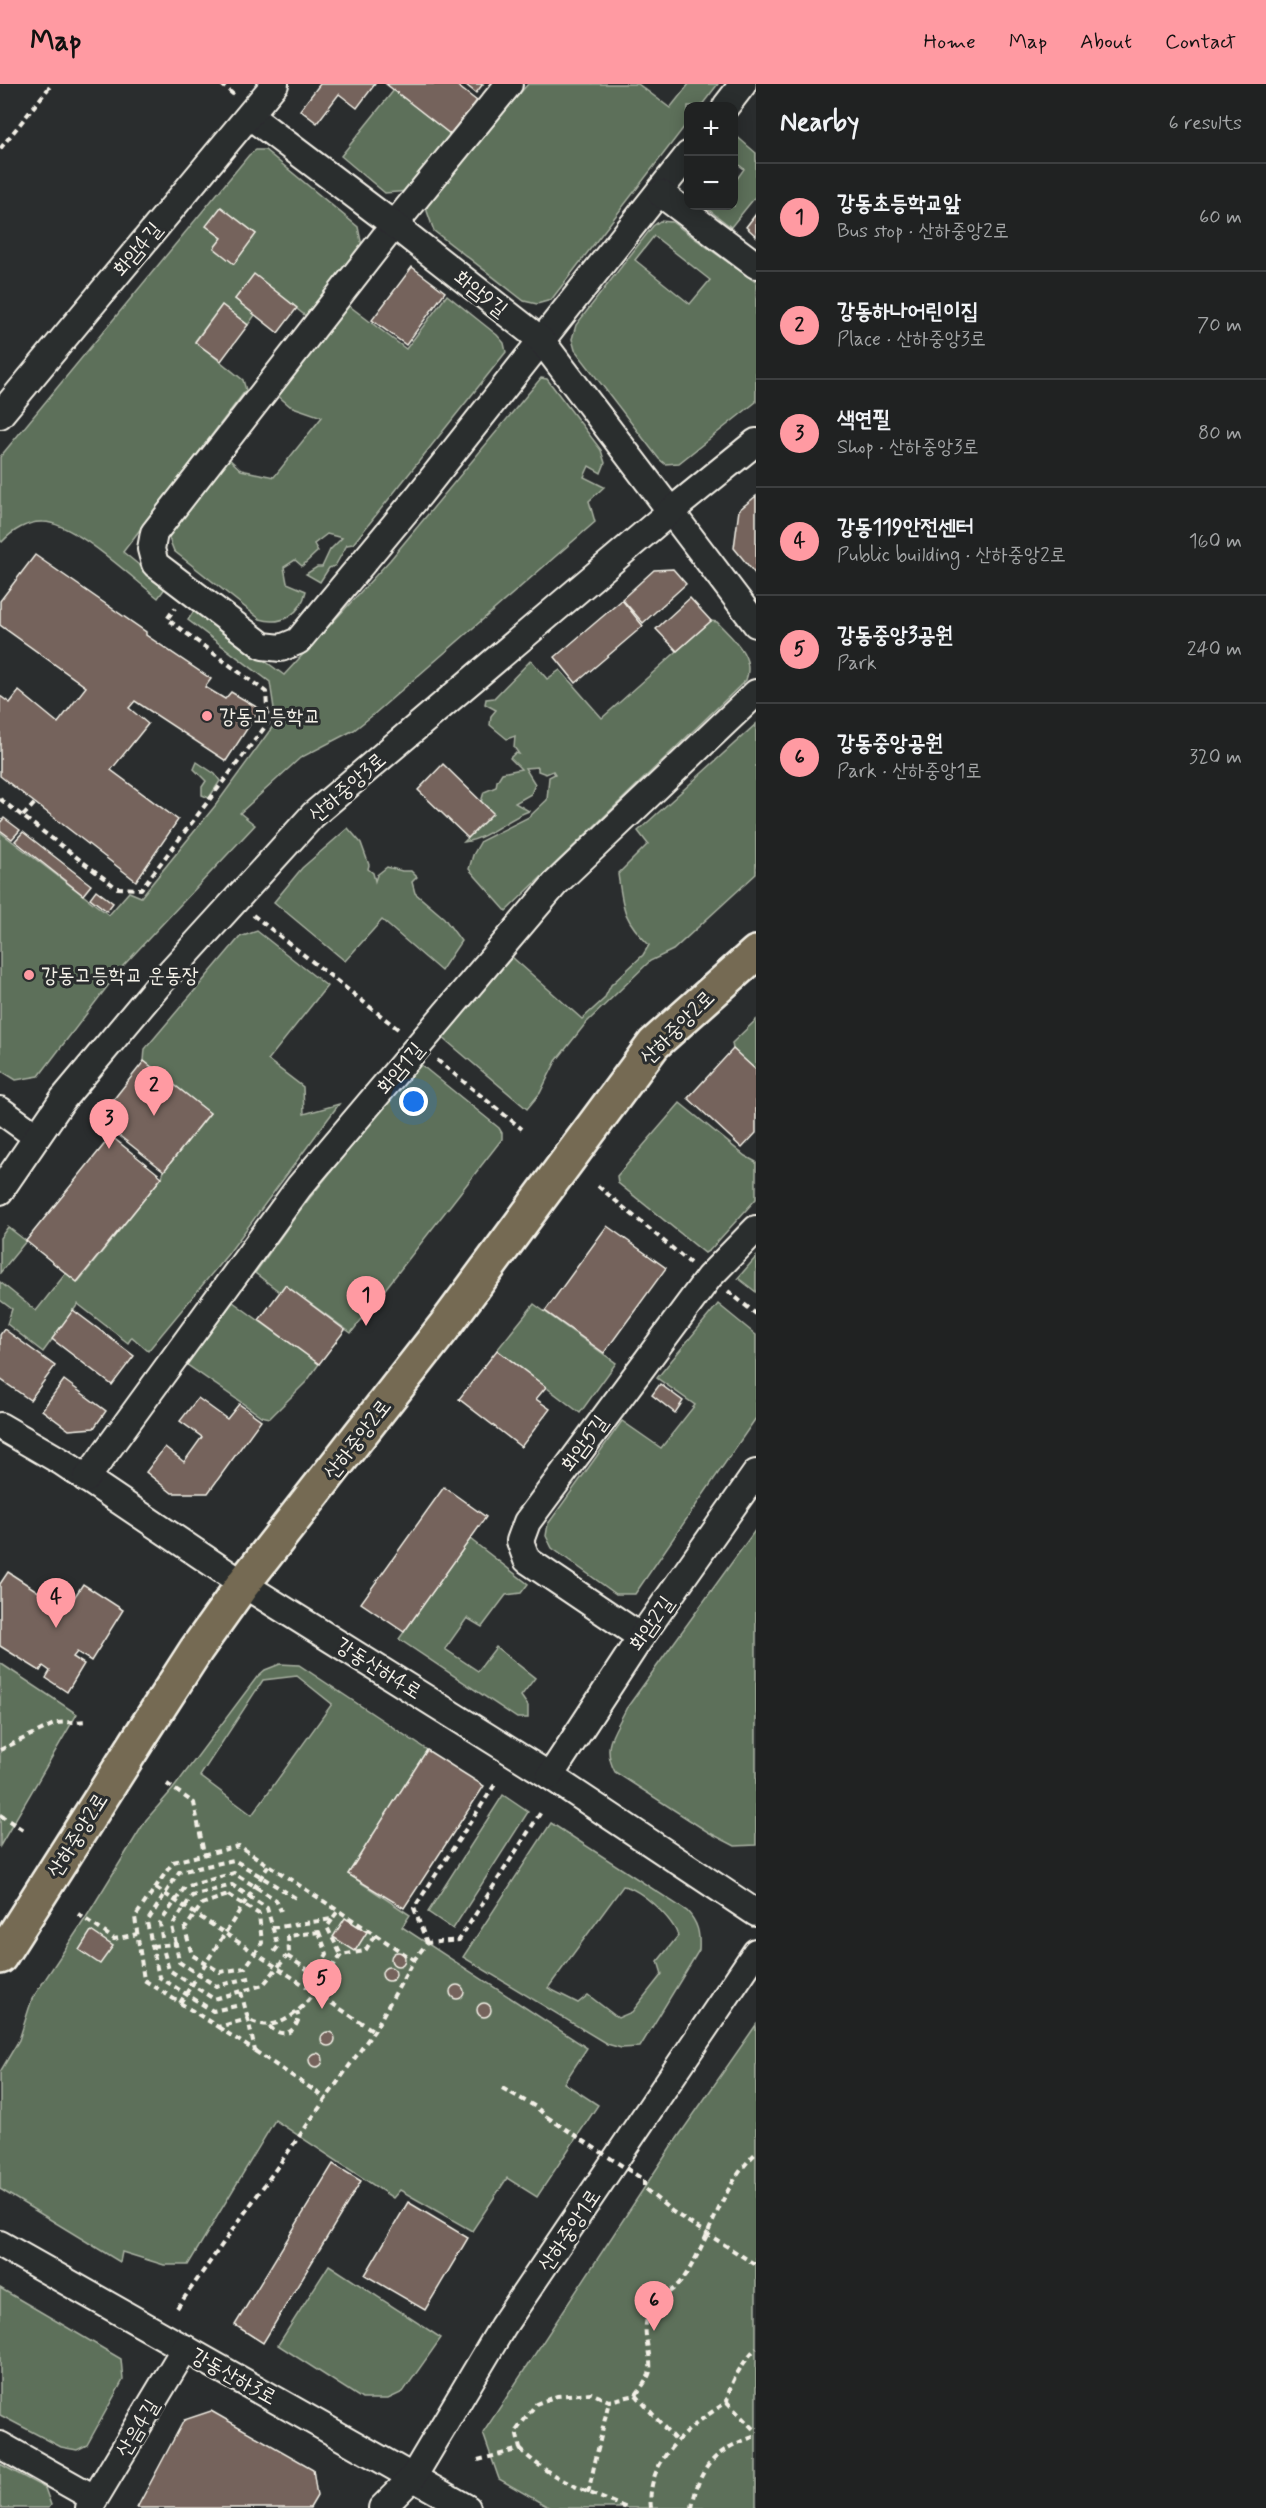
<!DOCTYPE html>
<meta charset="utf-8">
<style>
:root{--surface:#202222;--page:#2d2f2f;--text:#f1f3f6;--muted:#a2a4a5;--line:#3d3f40;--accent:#ff9aa2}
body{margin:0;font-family:Mynerve,"Poor Story",sans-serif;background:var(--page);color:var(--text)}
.controls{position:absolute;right:18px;top:18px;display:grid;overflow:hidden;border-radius:12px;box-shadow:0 3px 15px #0003}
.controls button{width:54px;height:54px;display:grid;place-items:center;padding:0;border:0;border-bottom:2px solid var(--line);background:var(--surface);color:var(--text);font:30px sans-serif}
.you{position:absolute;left:414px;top:1018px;width:21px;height:21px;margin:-15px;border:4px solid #fff;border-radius:50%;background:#1a73e8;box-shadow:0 0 0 9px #1a73e833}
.badge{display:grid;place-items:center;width:39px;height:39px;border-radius:50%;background:var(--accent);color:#111;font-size:20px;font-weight:700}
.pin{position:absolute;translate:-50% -50px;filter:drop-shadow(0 2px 3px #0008)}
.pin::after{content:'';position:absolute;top:32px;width:21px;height:18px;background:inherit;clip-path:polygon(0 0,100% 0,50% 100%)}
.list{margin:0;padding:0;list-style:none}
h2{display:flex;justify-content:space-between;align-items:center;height:78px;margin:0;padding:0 24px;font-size:26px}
h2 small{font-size:20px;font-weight:400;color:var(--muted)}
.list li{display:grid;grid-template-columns:39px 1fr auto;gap:18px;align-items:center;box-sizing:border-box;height:108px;padding:0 24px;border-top:2px solid var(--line)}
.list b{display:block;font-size:22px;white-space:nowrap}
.list p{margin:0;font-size:20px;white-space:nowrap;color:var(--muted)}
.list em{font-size:20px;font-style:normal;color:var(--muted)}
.map{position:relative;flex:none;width:756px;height:2424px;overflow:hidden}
header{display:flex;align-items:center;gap:36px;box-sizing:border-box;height:84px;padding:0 30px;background:var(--accent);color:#111}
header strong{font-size:28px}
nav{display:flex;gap:33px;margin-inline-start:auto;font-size:21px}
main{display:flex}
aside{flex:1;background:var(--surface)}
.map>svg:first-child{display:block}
.green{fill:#5d705a;stroke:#a8b0a1;stroke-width:1.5;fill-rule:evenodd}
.building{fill:#75645c;stroke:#f4f1e8;stroke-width:1.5}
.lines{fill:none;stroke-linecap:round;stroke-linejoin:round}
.minor-casing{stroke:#f4f1e8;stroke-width:30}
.major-casing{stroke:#f4f1e8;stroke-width:38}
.path{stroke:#f4f1e8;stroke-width:4;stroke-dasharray:6 4.5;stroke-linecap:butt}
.minor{stroke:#2a2d2e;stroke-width:26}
.major{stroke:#746b52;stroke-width:33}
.path-bridge{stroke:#f4f1e8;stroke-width:4;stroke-dasharray:6 4.5;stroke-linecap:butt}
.poi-dot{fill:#ff9aa2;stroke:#2a2d2e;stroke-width:2}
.labels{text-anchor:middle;stroke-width:6;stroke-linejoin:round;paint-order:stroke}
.street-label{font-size:21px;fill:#f4f1e8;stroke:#2a2d2e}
.poi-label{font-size:21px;fill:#f4f1e8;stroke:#2a2d2e;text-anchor:start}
</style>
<header>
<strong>Map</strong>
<nav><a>Home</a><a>Map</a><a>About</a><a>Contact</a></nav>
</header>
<main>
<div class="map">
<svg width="756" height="2424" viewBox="0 0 756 2424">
<rect width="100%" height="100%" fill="#2a2d2e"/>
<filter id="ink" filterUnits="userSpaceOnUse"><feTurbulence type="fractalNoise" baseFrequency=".0167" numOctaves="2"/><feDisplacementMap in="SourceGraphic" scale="12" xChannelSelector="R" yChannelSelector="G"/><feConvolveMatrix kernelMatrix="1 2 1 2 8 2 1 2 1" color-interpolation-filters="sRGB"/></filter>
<g filter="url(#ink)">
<g class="green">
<path d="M528 0H638L670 24 689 0H718L701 22H688V38L551 216 537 220 524 217 434 147 427 127V116Z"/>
<path d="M394 6 453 52 409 107 385 109 341 72Z"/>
<path d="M734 50 756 69V112L731 143 704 122H734V99L744 85 734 77Z"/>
<path d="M256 66H265L358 143 362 162 307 233 254 191 235 215 255 231 248 241 222 221 195 257 243 296 246 306 123 468 166 503 158 514C133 495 74 438 43 438 28 437 12 447 2 458L0 456V373L249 71ZM221 123 256 150 234 179 214 164 222 154 207 142Z"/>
<path d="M660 137 672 138 754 197 756 196V318L679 379 665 380 659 375 575 266 572 255 576 241 653 142ZM654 152 710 196 690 220 635 176Z"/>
<path d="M447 211 497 251 504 259 506 268 353 460 347 461 335 482 329 484 320 498 306 490 317 483H322L330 466 342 454 327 450 314 460 318 467 302 482 295 476 284 483 287 499 306 507C301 530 282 542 260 535L174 467 168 452 172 442 226 372 241 386 274 393 322 333 290 322 277 311 348 221 406 265Z"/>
<path d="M541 294 547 295 601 366 605 379 601 389 589 382 584 393 604 403 589 417 595 438 373 631 354 646 300 674 240 729 255 741 123 882 39 992 16 996 0 986V748L109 831 129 808 141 813 215 722 276 638 270 598 188 536 195 525 284 591 390 476Z"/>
<path d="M711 537 717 538C733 555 755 572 746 596L506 827 469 785 473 771 481 757 529 733 547 716 549 693 555 690 553 687 546 690 538 687V683L525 684 535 700 531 710 515 719 529 727C506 735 490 754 464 758L492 729 481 718 484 708 496 703 497 697 502 689 521 685 510 674 515 669 519 670 514 663 515 652 507 655 490 641 491 632 496 626 485 620 486 615 494 614 531 576 547 595 560 586 602 634Z"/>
<path d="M756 640V790L673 866 650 877 586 939 556 977 540 1009 527 1025 442 953 512 873 582 935 604 915 611 901 643 871 649 861C623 835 623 825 618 790L648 760 638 747Z"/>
<path d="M197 678 215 690 220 697 209 714 202 711V703L206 697 194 685Z"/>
<path d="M348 744 361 759 369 781 368 785 373 789 375 797 377 791 387 783 402 787H411L417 793 412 798 415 809 444 834 461 857 441 887 382 836 345 877 274 818 302 784Z"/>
<path d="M257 847 327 902 268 976 303 1003 304 1030 339 1020 228 1170 148 1267 132 1253 128 1259 78 1220 43 1268 7 1240 12 1225 0 1216V1198L36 1227 66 1189 78 1198 162 1093 164 1087 210 1029 144 977 145 965 240 853Z"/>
<path d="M756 936V986L733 965 732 959Z"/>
<path d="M420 980 499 1044 502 1049V1055L351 1249 285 1201 280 1208 255 1189 301 1125 417 981Z"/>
<path d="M680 1019 745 1072 756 1078V1115L710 1166 705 1169 618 1099 617 1092Z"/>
<path d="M8 1143 26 1157 0 1189V1154Z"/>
<path d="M756 1173V1208L738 1194Z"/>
<path d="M233 1218 319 1280 307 1297 270 1334 261 1332 186 1280Z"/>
<path d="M534 1220 616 1279 580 1329 497 1266Z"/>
<path d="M718 1220 756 1251V1334L635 1510H616L552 1464 546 1452 548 1440 622 1337 661 1364 695 1321 657 1294Z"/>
<path d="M756 1445V1761L735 1762 708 1748 615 1688C601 1661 614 1650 626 1625Z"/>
<path d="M470 1455 528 1500 521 1509 506 1511 482 1543 467 1534 445 1565 478 1587 496 1563 535 1594 521 1612 528 1622V1634H517L399 1555Z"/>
<path d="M0 1579 77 1630 0 1762Z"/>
<path d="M280 1580 299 1581 427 1666 348 1790 410 1831 402 1843 587 1964 564 1999 598 2021 537 2113 507 2094 472 2147 400 2106 393 2114 275 2036 188 2181H164L122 2168 120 2178 0 2105V1988L19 1956 32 1915 85 1835 146 1736 173 1705 257 1593 265 1586ZM297 1592 332 1620 252 1731 200 1692 263 1596Z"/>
<path d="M503 1711 528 1728 453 1845 428 1828Z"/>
<path d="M551 1739 687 1827C698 1839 700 1849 699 1866L640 1963 621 1964 607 1960 463 1873ZM623 1802C641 1805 673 1835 678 1852L658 1877 662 1890 632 1928 618 1934 588 1911 578 1919 548 1904Z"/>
<path d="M756 1941V2424H550L499 2395 483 2349 671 2063Z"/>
<path d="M329 2181 441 2254 403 2308 388 2315H362L278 2261Z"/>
<path d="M0 2204 121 2275 123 2296 87 2361 77 2366 61 2363 0 2331Z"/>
<path d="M0 2380 45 2404 51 2421 49 2424H0Z"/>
</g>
<g class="building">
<path d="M320 0H375L357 24 339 10 317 39 300 26Z"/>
<path d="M386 0H455L477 17 450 50Z"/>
<path d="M465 0H483L476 9Z"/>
<path d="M221 123 256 150 234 180 214 164 222 154 206 142Z"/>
<path d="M756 130V152L746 143Z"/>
<path d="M412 183 445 208 406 261 372 236Z"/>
<path d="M254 190 297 224 278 249 235 215Z"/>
<path d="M222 221 248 241 221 277 195 258Z"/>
<path d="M756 412V491L734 464 739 426Z"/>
<path d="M35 471 146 548V551L211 595 205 603 225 615 231 608 260 625 226 677 135 617 129 624 148 640 111 686 178 736 136 797 0 692V612L10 619 19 607 58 639 86 603 0 541V517Z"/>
<path d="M673 485 686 500 643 539 622 515 654 486Z"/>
<path d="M690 514 711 537 677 567 656 545Z"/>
<path d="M622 516 643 542 576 599 555 573Z"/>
<path d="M443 680 493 729 468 754 418 706Z"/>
<path d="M4 734 20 746 12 755 0 746V739Z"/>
<path d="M23 748 91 801 83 811 15 757Z"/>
<path d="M96 806 113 819 107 827 90 814Z"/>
<path d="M733 965 756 986V1049L742 1064 688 1014Z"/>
<path d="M144 977 210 1029 164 1087 98 1035Z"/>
<path d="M111 1052 162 1093 77 1198 26 1157Z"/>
<path d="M607 1142 666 1184 604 1269 545 1227Z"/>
<path d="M285 1201 345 1246 319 1280 259 1236Z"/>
<path d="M73 1226 134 1272 112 1301 52 1255Z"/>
<path d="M4 1245 55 1282 30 1316 0 1295V1251Z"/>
<path d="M497 1266 546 1303 536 1315 550 1325 521 1363 459 1315Z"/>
<path d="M64 1296 106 1327 94 1344 69 1346 42 1326Z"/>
<path d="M660 1300 683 1317 675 1329 652 1311Z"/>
<path d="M198 1314 227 1335 239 1320 261 1336 208 1409H172L146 1388 165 1363 184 1378 202 1353 180 1337Z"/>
<path d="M444 1403 486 1433 404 1548 361 1519Z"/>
<path d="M8 1488 57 1520 61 1514 70 1520 83 1500 123 1526 91 1577 77 1568 73 1573 84 1580 67 1608 46 1594 50 1587 43 1582 40 1587 0 1562V1500Z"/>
<path d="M427 1666 484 1702 404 1824 348 1790Z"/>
<path d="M345 1834 367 1848 355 1867 333 1853Z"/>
<path d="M91 1847 113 1862 100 1880 79 1866Z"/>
<circle cx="398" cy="1875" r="7"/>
<circle cx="389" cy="1890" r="7"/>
<circle cx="457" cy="1908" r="7"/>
<circle cx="484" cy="1926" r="7"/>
<circle cx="328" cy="1955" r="7"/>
<circle cx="316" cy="1976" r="7"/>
<path d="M333 2080 361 2097 263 2259 235 2241Z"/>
<path d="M408 2118 468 2154 425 2226 365 2191Z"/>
<path d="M211 2327 313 2385 317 2412 310 2424H137L184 2336Z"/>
</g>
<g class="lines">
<defs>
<g id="minor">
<path d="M509 0 394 141 154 449 151 465 155 480 263 562 281 564 298 557 420 410 688 71"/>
<path d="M726 22 743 0"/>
<path d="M250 32 394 141 541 256 756 540"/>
<path d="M660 109 756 181"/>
<path d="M0 331 275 0"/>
<path d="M0 1026 36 1052"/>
<path d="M0 1107 63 1015 161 898 313 731 671 427 756 358"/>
<path d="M0 1342 62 1378 243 1500 550 1692 756 1829"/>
<path d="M86 1395 299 1103 555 800 756 609"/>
<path d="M641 1553 527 1476 520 1457 527 1438 709 1193 756 1145"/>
<path d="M550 1692 641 1553 756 1389"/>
<path d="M0 2160 467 2424"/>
<path d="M0 2361 94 2414"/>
<path d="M89 2424 185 2264"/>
<path d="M382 2424 413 2393 503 2242 756 1868"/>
</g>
<path id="major" d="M0 1873 145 1645 196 1566 243 1500 444 1243 654 960 756 869"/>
</defs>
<use href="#minor" class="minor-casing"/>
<use href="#major" class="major-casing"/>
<g class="path">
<path d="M221 0 234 11"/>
<path d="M0 65 52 0"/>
<path d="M0 715 117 804 141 805 268 639 266 608 167 535 175 524"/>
<path d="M23 732 35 719"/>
<path d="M253 831 398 945"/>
<path d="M437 976 522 1045"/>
<path d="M598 1102 690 1179"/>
<path d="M728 1207 756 1230"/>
<path d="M0 1666 56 1639 88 1637"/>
<path d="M167 1700 194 1719 204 1770"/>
<path d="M0 1731 23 1746"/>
<path d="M156 1804 374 1947"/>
<path d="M228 1811 259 1830 262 1859 245 1884 220 1888 192 1871 185 1845 202 1820Z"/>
<path d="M78 1830 114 1855 137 1850"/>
<path d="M332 1836 327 1843 341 1871"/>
<path d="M272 1844 332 1835 338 1827"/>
<path d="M319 1848 327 1870 314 1890 287 1872 289 1869 288 1852Z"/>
<path d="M162 1854 160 1839 185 1803 234 1789 276 1816 281 1827"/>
<path d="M427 1859 414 1824 496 1699"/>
<path d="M176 1860 172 1842 192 1812 232 1801 267 1824 278 1863 274 1868"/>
<path d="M152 1862 176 1860 179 1878 216 1902 253 1893"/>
<path d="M164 1868 169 1886 214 1915 263 1901 287 1872"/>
<path d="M241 1908 248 1935C290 1959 320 1899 341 1871L365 1867 375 1851"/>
<path d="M180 1919 269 1781"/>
<path d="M236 1922 213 1927 159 1893 147 1838 179 1788 234 1776 299 1816"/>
<path d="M269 1942C281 1954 294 1951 299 1934L297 1928"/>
<path d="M218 1943 255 1967 248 1935 218 1943 144 1896 135 1833 173 1778 239 1762 414 1876"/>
<path d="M255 1967 327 2015"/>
<path d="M502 2004 536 2023 547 2033"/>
<path d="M644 2096V2104L673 2128 756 2181"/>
<path d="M177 2224 374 1947 414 1876 427 1859 459 1856 541 1728"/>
<path d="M636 2311 677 2358"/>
<path d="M727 2318 756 2348"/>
<path d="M520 2365C551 2396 588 2408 627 2424"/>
<path d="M478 2376 520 2365 516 2347 536 2320 557 2312 591 2309 609 2317 636 2311C640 2305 649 2294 650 2287 652 2270 641 2250 648 2232 656 2213 675 2208 685 2192 711 2153 721 2102 756 2069"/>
<path d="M588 2409 609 2317"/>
<path d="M651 2424C645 2375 691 2341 727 2318 729 2299 743 2278 756 2264"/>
<path d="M692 2424C699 2382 716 2365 756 2352"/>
</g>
<use href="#minor" class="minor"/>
<use href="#major" class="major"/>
<path class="path-bridge" d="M547 2033 644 2096"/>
</g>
</g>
<g class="poi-dot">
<circle cx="207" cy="632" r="6"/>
<circle cx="29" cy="891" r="6"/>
</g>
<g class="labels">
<g class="street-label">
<text transform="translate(137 165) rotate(-50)" y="7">화암4길</text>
<text transform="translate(481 209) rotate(38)" y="7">화암9길</text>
<text transform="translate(347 703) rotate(-41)" y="7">산하중앙3로</text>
<text transform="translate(677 943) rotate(-45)" y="7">산하중앙2로</text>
<text transform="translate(400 984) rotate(-50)" y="7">화암1길</text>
<text transform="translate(357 1355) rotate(-52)" y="7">산하중앙2로</text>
<text transform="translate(584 1359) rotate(-54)" y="7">화암5길</text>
<text transform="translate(651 1539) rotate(-55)" y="7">화암2길</text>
<text transform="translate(379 1584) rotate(32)" y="7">강동산하4로</text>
<text transform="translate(77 1751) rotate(-58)" y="7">산하중앙2로</text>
<text transform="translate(569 2146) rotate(-56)" y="7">산하중앙1로</text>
<text transform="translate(234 2292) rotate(29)" y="7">강동산하3로</text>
<text transform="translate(137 2344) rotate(-59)" y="7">산음4길</text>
</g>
<g class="poi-label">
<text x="219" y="639">강동고등학교</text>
<text x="41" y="898">강동고등학교 운동장</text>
</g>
</g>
</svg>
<div class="controls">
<button>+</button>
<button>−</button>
</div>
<div class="you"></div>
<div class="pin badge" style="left:366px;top:1242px">1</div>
<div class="pin badge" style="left:154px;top:1032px">2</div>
<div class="pin badge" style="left:109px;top:1065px">3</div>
<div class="pin badge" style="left:56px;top:1544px">4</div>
<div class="pin badge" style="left:322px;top:1925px">5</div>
<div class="pin badge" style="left:654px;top:2247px">6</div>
</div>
<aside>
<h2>Nearby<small>6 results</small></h2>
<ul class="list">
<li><span class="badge">1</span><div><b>강동초등학교앞</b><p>Bus stop · 산하중앙2로</p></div><em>60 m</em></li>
<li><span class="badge">2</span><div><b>강동하나어린이집</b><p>Place · 산하중앙3로</p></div><em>70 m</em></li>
<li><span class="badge">3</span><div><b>색연필</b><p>Shop · 산하중앙3로</p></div><em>80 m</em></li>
<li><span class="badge">4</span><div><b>강동119안전센터</b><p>Public building · 산하중앙2로</p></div><em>160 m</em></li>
<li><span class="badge">5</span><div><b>강동중앙3공원</b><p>Park</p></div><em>240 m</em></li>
<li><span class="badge">6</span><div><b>강동중앙공원</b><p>Park · 산하중앙1로</p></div><em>320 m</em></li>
</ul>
</aside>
</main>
